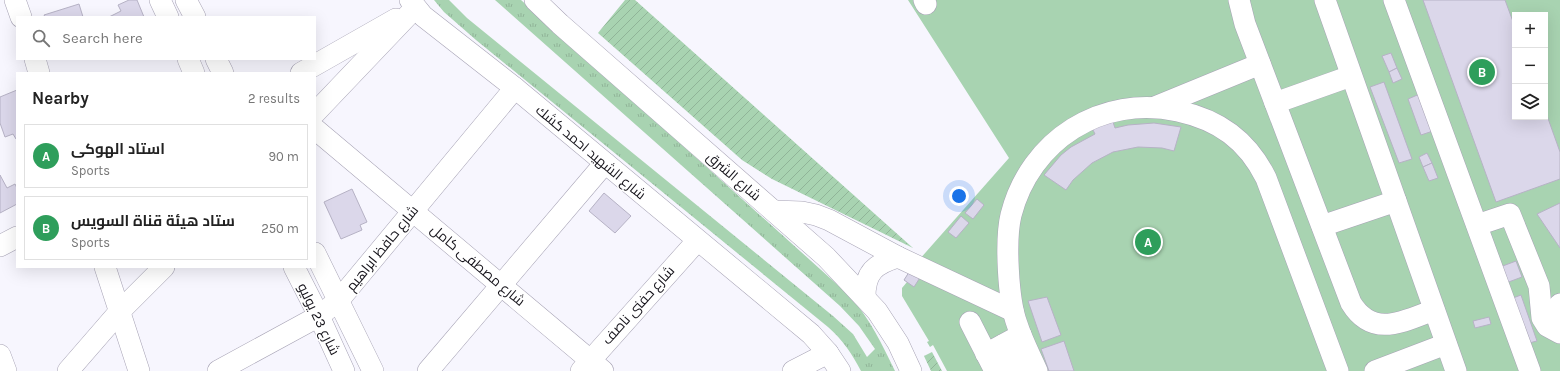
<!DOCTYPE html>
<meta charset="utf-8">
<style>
:root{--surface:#fff;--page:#f6f6f6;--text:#222;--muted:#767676;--line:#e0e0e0;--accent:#6334ab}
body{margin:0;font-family:Karla,Cairo,sans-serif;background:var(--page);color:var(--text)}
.controls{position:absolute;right:12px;top:12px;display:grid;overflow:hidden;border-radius:0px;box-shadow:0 4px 16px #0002}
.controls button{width:36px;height:36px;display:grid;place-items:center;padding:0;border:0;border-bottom:1px solid var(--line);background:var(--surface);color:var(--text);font:20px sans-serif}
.you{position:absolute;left:959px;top:196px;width:14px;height:14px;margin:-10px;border:3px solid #fff;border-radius:50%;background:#1a73e8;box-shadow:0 0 0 6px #1a73e833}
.badge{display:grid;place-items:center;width:26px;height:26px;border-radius:50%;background:var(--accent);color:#fff;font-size:13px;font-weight:700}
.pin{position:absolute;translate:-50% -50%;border:2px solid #fff;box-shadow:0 1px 4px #0006}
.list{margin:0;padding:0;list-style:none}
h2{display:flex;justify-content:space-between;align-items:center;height:52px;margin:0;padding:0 16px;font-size:17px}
h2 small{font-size:13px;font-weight:400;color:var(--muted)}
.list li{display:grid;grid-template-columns:26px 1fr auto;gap:12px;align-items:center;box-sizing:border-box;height:64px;margin:0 8px 8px;padding:0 8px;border:1px solid var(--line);border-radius:0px}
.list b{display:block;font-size:15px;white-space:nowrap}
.list p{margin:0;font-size:13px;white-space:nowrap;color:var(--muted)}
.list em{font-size:13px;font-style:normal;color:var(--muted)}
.icon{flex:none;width:22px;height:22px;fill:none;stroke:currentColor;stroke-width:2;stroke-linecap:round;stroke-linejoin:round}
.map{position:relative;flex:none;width:1560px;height:371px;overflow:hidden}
.search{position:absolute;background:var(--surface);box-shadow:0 4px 16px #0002;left:16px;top:16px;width:300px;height:44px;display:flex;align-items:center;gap:10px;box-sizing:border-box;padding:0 14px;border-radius:0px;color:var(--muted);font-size:15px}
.panel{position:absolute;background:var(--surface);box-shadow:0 4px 16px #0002;left:16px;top:72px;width:300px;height:196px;border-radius:0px}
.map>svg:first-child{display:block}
.grass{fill:url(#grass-tufts)}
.garden{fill:url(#garden-furrows)}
.pitch{fill:#a8d3b1;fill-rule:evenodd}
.building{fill:#dbd7ea;stroke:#b6b2c5}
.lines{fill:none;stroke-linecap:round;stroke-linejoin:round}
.minor-casing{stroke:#a7a3b5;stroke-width:22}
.minor{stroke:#fff;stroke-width:21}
.labels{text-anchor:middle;stroke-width:3;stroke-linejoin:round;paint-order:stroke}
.street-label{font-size:14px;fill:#15131a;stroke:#fff}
</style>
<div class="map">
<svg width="1560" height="371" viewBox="0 0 1560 371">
<defs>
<pattern id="grass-tufts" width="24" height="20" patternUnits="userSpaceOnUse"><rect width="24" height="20" fill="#a8d3b1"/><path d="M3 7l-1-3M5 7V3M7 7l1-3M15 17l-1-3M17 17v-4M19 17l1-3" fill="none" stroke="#90b498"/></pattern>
<pattern id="garden-furrows" width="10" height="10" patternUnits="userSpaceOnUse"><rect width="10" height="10" fill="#a8d3b1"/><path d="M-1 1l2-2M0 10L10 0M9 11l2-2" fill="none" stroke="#90b498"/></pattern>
</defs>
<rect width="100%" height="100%" fill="#f7f6fe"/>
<path class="grass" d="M434 0H449L467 18 833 316 853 334 867 357 875 349 859 326 840 306 495 0H521L850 296C870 319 882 344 895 371H861C852 354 843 340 828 327L476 40 444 12Z"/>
<g class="garden">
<path d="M625 0H635L913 248 772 179 742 160 598 33Z"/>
<path d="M932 352 942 371H931L924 356Z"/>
</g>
<path class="pitch" d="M908 0H1560V371H947L933 345 930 347 927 342 929 341 902 296V288L907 282 904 280 911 269 1009 158ZM1515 15H1545V117H1515Z"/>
<g class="building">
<path d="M129 0H137L144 17H109L121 11 118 5Z"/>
<path d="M1423 0H1505L1515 27V117H1545V110L1560 152V179L1496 202Z"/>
<path d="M79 4 83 17H45L44 15Z"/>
<path d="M1391 53 1397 68 1389 72 1382 56Z"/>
<path d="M1397 68 1402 79 1393 83 1389 72Z"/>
<path d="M1384 82 1412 159 1399 163 1370 87Z"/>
<path d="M17 90V138L16 139 13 134 5 137 0 123V97Z"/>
<path d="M1422 93 1436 130 1421 135 1408 99Z"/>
<path d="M1111 116 1115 128 1128 125 1154 123 1181 127 1174 151 1162 148 1138 147 1113 152 1092 163 1073 180 1066 190 1044 175 1061 155 1071 147 1095 134 1090 124Z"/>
<path d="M1427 153 1432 163 1423 167 1419 157Z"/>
<path d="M1432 163 1438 178 1429 181 1423 167Z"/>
<path d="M0 175 7 188 15 184 17 188V204L0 213Z"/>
<path d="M352 189 367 222 360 225 362 230 341 239 324 202Z"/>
<path d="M604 193 631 216 615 233 589 211Z"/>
<path d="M977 199 984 205 973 219 965 213Z"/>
<path d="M1560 203V248L1537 214Z"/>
<path d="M961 216 969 223 956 238 948 232Z"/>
<path d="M1516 261 1522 277 1506 283 1500 267Z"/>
<path d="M911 269 921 276 914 287 904 280Z"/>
<path d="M1521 295 1537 341 1529 343 1513 298Z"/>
<path d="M1047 297 1061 335 1042 342 1028 301Z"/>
<path d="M1489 317 1491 324 1475 328 1473 321Z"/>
<path d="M1064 341 1074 371H1049L1041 349Z"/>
</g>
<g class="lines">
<defs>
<g id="minor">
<path d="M15 0 21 17"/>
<path d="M160 0 168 17"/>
<path d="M186 0 195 17"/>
<path d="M410 0 423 16 515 88 811 334 828 353 840 371"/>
<path d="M535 0 560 24 826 257 877 311 898 343 911 371"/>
<path d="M924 0 926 4"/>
<path d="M1239 0 1245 24 1351 303C1373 339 1404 321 1434 310"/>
<path d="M1325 0 1456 371"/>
<path d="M1394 0 1530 371"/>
<path d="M35 59 39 73"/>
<path d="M188 59 194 73"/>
<path d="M216 59 223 73"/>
<path d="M301 73 396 19"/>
<path d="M1275 103 1351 76"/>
<path d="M1155 107 1260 64"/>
<path d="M315 113 415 8"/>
<path d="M315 129 603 371"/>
<path d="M774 211 802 212 816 215 829 220 898 257 1013 311"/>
<path d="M1477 225 1510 214 1539 286 1542 318 1547 326 1560 333"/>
<path d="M1322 226 1396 201"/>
<path d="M0 246 17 237"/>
<path d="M315 253 373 371"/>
<path d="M105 267 139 371"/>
<path d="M294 267 319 316 344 371"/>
<path d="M865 297C865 272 875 264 898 257"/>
<path d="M1560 304 1555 310 1556 316 1560 319"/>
<path d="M970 322 995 371"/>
<path d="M1003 345 1016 371"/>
<path d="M986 354 1021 335"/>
<path d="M0 355 6 371"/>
<path d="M68 371 120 311 164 267"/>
<path d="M218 371 319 316 339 300 515 88"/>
<path d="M428 371 605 163"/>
<path d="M581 371 697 241"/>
<path d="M793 371 828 353"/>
<path d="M1037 371C1030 355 1022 340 1017 324 1008 300 1005 240 1011 215 1030 140 1102 94 1178 111 1219 120 1247 140 1266 178L1338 371"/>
<path d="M1375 371 1446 344"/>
</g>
</defs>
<use href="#minor" class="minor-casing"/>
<use href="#minor" class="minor"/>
</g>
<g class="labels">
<g class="street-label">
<text transform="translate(591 152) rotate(40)" y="5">شارع الشهيد احمد كشك</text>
<text transform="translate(734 176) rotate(41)" y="5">شارع الشرق</text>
<text transform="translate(382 248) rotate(-51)" y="5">شارع حافظ ابراهيم</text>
<text transform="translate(478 265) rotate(40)" y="5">شارع مصطفى كامل</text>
<text transform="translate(638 305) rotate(-48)" y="5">شارع حفنى ناصف</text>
<text transform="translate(319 319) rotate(64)" y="5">شارع 23 يوليو</text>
</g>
</g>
</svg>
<div class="controls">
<button>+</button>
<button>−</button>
<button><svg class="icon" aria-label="layers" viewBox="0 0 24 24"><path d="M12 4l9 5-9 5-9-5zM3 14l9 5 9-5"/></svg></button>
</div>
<div class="you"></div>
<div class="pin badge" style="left:1148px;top:242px;background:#2e9e5b">A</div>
<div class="pin badge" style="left:1482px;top:72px;background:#2e9e5b">B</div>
<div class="search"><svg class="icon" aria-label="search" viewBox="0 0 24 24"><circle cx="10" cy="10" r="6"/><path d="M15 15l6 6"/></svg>Search here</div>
<section class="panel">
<h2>Nearby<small>2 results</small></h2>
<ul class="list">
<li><span class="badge" style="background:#2e9e5b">A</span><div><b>استاد الهوكى</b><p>Sports</p></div><em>90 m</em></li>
<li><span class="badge" style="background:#2e9e5b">B</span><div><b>ستاد هيئة قناة السويس</b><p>Sports</p></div><em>250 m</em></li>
</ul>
</section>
</div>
